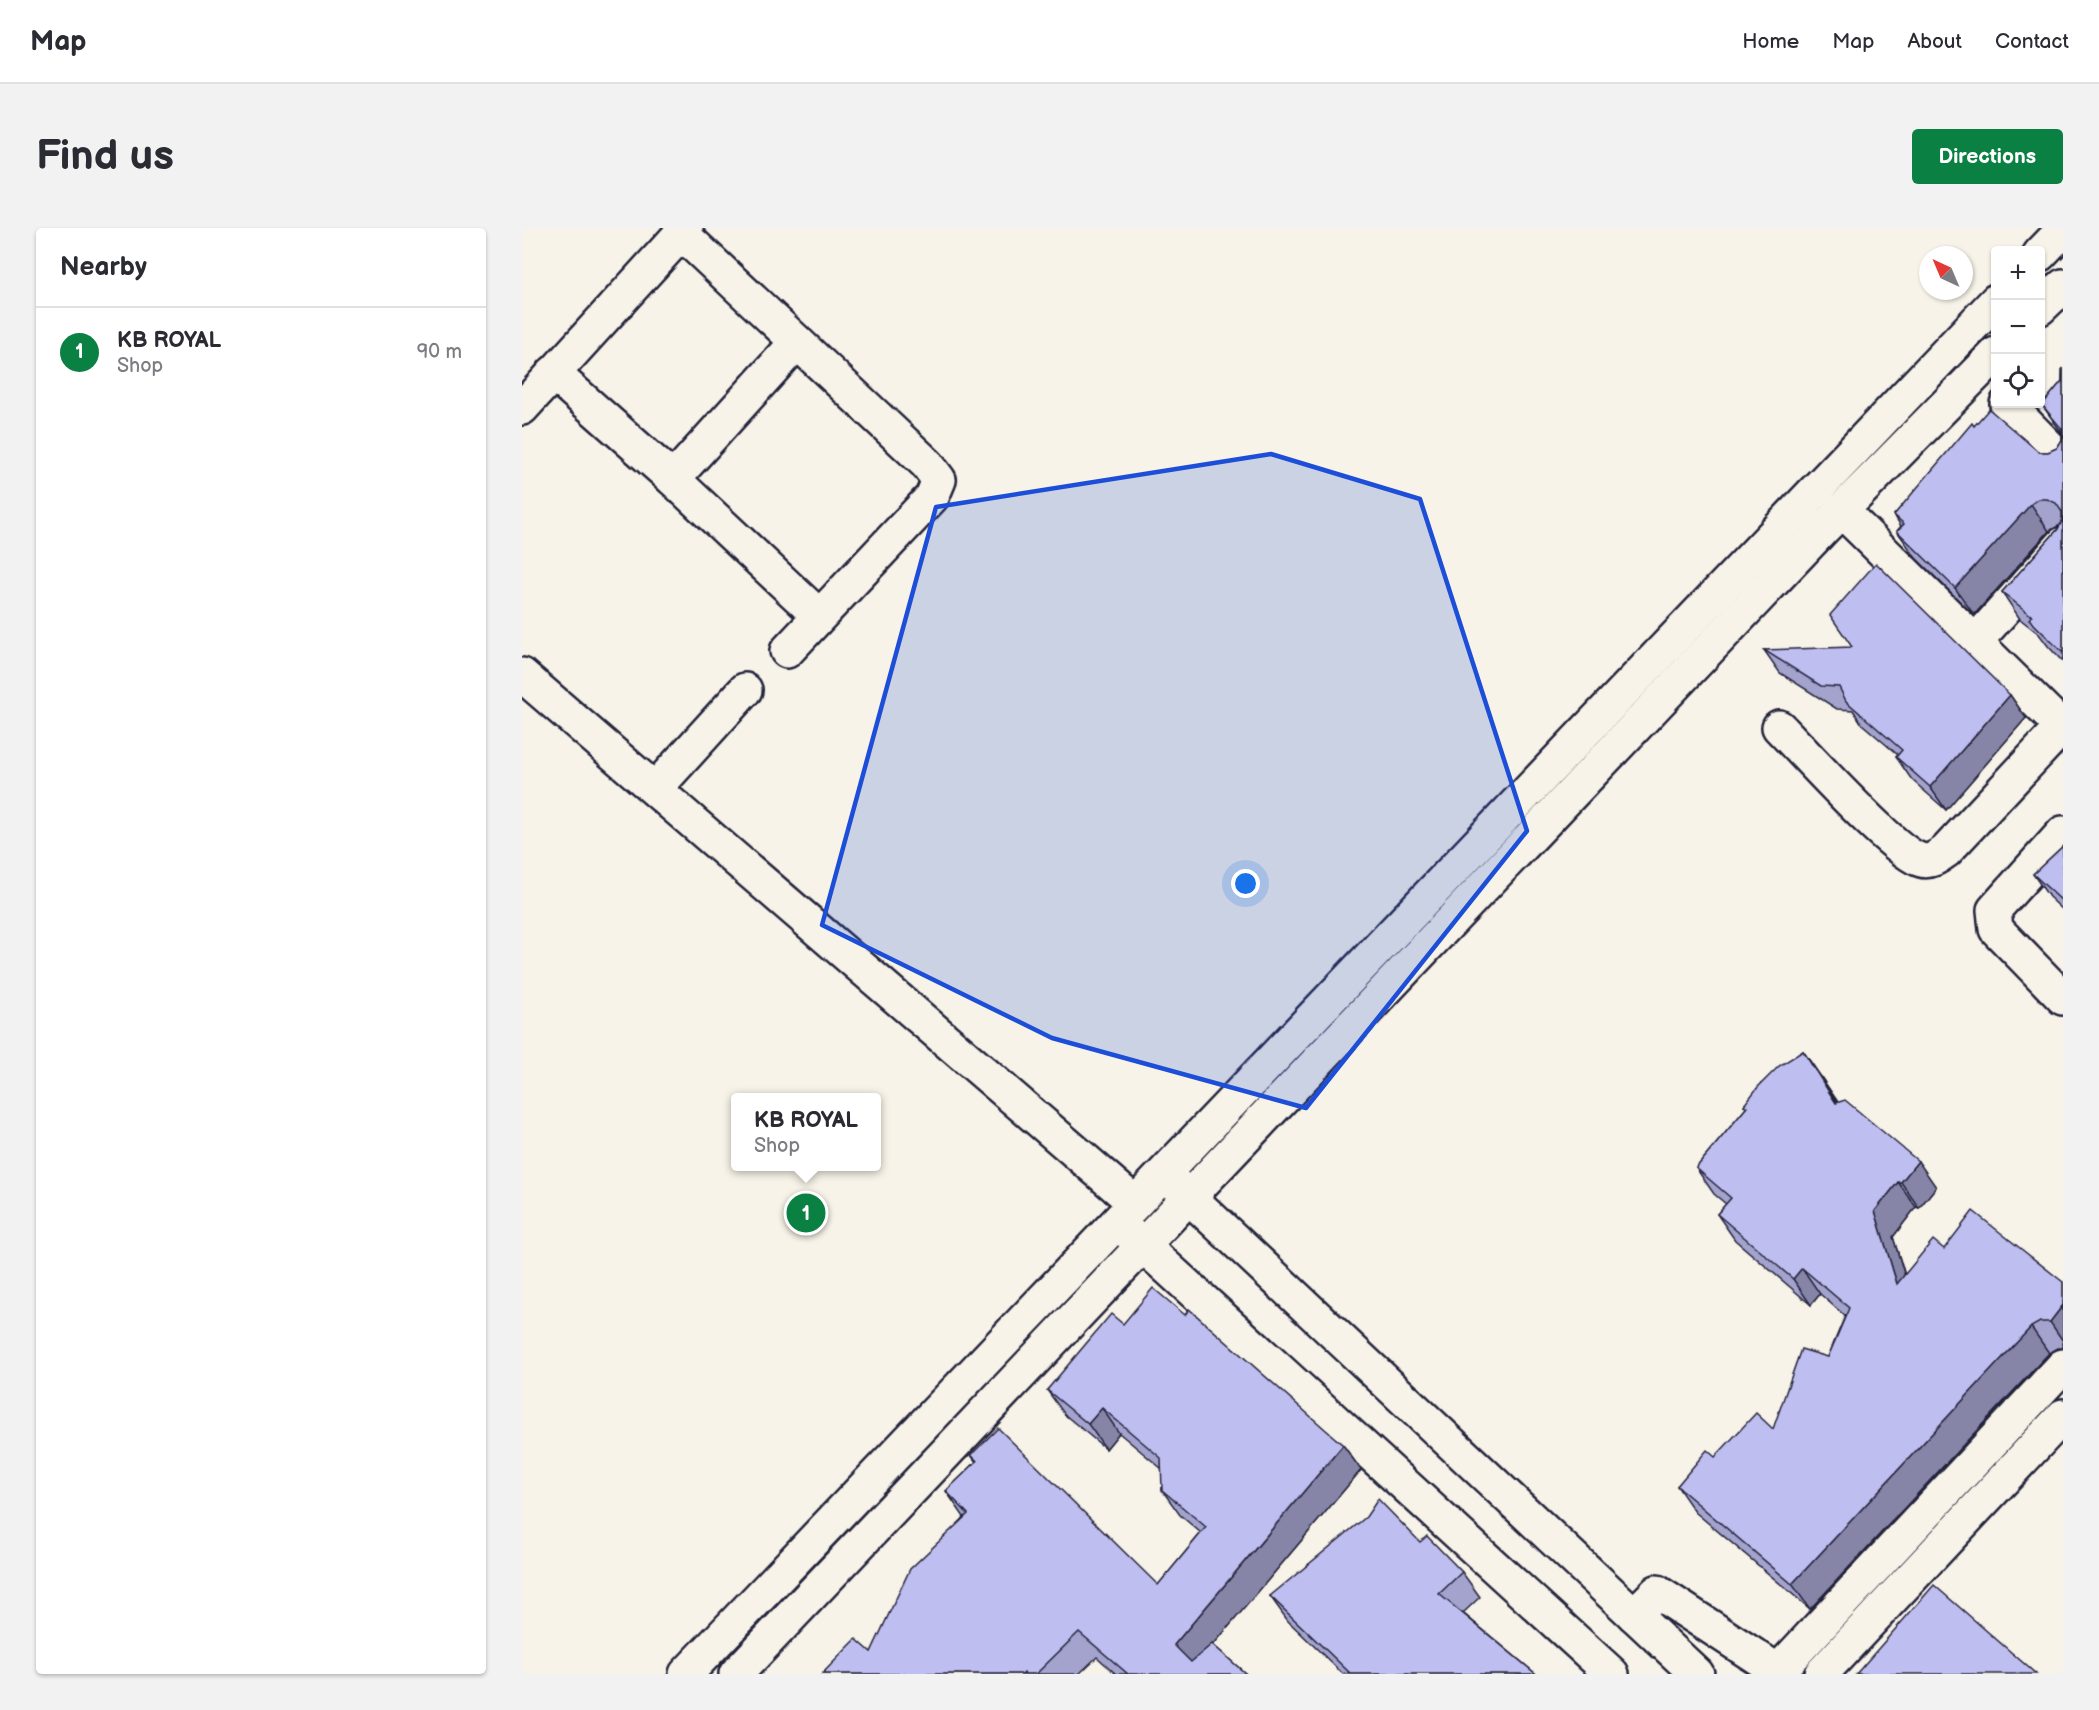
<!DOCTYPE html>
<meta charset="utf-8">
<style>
:root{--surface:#fff;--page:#f2f2f3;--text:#2b2b33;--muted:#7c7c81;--line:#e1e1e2;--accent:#0b8043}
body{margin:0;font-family:"Balsamiq Sans",sans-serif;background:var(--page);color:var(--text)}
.controls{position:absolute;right:18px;top:18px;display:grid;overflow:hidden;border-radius:6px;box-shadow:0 2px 4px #0004}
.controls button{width:54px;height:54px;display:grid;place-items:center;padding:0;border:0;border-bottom:2px solid var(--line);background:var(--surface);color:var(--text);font:30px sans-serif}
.compass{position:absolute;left:1397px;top:18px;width:54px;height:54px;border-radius:50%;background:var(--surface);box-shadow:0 2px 4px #0004;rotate:316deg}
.you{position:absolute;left:724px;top:656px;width:21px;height:21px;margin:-15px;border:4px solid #fff;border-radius:50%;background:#1a73e8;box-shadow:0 0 0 9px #1a73e833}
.badge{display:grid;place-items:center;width:39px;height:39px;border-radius:50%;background:var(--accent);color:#fff;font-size:20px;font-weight:700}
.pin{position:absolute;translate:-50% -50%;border:3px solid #fff;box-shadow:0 2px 6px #0006}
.popup{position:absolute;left:209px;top:865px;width:150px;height:78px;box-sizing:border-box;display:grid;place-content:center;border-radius:6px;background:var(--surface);filter:drop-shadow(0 2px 4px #0005);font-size:20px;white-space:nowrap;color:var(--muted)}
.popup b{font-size:22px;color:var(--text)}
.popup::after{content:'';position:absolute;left:50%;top:100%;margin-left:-12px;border:12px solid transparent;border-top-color:var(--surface)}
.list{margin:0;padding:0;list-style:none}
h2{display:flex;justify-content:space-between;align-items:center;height:78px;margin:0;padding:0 24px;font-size:26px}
h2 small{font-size:20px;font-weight:400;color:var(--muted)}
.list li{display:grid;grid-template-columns:39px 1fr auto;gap:18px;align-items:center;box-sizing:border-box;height:90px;padding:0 24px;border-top:2px solid var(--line)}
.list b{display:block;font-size:22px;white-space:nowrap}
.list p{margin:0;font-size:20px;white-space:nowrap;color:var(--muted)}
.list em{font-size:20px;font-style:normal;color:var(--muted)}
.icon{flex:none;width:33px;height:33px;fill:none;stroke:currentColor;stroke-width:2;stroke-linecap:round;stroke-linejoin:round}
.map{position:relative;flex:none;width:1541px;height:1446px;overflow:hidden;border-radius:6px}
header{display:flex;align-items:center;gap:36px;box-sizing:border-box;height:84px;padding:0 30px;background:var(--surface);border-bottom:2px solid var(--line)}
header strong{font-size:28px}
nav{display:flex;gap:33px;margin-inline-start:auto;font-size:21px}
.intro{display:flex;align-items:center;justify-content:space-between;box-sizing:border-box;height:144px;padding:0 36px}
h1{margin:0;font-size:42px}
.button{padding:15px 27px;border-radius:6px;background:var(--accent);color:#fff;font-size:21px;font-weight:700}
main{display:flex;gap:36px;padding:0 36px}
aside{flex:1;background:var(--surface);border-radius:6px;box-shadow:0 2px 4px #0004}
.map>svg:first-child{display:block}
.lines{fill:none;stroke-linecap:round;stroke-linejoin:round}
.street-casing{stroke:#22223b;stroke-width:38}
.secondary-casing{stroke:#22223b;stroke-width:38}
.street{stroke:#f7f3e8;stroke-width:33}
.secondary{stroke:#f7f3e8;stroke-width:33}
.wall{fill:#a4a3ce;stroke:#22223b;stroke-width:1.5}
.shaded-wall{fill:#8685a8;stroke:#22223b;stroke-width:1.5}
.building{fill:#bfbef0;stroke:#22223b;stroke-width:1.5}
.marked{fill:#1d4ed8;fill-opacity:0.2;stroke:#1d4ed8;stroke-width:4.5;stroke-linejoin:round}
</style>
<header>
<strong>Map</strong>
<nav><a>Home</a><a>Map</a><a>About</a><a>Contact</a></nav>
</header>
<div class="intro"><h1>Find us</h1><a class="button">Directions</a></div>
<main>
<aside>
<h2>Nearby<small></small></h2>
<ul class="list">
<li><span class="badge">1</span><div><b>KB ROYAL</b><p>Shop</p></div><em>90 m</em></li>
</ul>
</aside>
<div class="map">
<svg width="1541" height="1446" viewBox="0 0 1541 1446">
<rect width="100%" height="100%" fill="#f7f3e8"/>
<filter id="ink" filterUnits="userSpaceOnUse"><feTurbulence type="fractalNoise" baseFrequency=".0167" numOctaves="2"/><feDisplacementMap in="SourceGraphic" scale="12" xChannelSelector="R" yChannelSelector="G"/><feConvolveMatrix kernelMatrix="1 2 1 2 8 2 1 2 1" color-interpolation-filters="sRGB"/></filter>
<g filter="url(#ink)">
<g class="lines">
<defs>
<g id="street">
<path d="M159 5 405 236 417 252 410 269 265 423"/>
<path d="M31 145 151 251 296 387"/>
<path d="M1485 176 1541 233"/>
<path d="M0 180 164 0"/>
<path d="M151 251 275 114"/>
<path d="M1319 282 1541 500"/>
<path d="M1453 414 1541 316"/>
<path d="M1257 499C1281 523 1373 626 1399 632 1409 635 1417 628 1424 623L1540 499"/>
<path d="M133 561 223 462"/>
<path d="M1541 605 1472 682 1474 701 1541 770"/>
<path d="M1112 1387 1135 1364 1256 1443 1541 1138"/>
<path d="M1299 1446 1541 1188"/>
</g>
<g id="secondary">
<path d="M1518 26 1541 2"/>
<path d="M1518 80 1541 58"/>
<path d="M0 447 613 975"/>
<path d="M652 955 1175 1446"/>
<path d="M604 1002 1090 1446"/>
<path d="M164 1446 1474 73"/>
<path d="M214 1446 1302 300 1474 126"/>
</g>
</defs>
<use href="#street" class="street-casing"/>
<use href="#secondary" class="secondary-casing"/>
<use href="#street" class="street"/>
<use href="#secondary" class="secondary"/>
</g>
<g class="wall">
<path d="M1541 140V434L1526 418 1517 406 1498 391 1480 364 1536 301 1538 298H1536L1527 303 1452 387 1394 330 1375 303 1379 298 1372 287 1452 198 1517 224H1526L1535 220 1540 212V205L1520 177 1540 153Z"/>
<path d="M1242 422 1488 467 1504 490 1424 582 1390 552 1374 529 1376 527 1340 496 1331 482 1315 481 1258 445Z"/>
<path d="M1541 618V682L1527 669 1511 646Z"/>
<path d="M1281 823 1316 874 1414 959 1397 980 1394 979 1371 1009 1383 1047 1422 1021 1541 1054V1120H1536L1527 1125 1288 1381 1173 1284 1155 1258 1193 1229 1251 1201 1306 1129 1323 1088 1298 1066 1289 1077 1213 1012 1195 986 1204 976 1192 966 1174 940 1224 880 1222 877Z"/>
<path d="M663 1087 821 1217 839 1242 691 1417 724 1446H594L575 1429 557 1446H300L349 1424 442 1289 424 1263 454 1234 449 1227 636 1357 679 1305 658 1287 640 1262V1241L597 1205 584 1221 543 1187 525 1162 601 1096Z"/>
<path d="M898 1314 940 1344 958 1369 941 1385 1014 1446H821L766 1393 748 1368Z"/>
</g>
<g class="shaded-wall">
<path d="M1509 276 1527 303 1452 387 1433 360Z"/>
<path d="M1488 467 1504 490 1424 582 1408 559Z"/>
<path d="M1281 823 1299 849 1333 901 1314 875Z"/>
<path d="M1396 933 1414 959 1397 980 1379 954Z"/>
<path d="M1376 954 1394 979 1371 1009 1393 1082 1375 1056 1353 983Z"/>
<path d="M1280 1040 1298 1066 1289 1077 1271 1051Z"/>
<path d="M1541 1077V1113L1528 1094Z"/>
<path d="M1509 1099 1527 1125 1288 1381 1270 1356Z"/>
<path d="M580 1180 597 1205 584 1221 566 1196Z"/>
<path d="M821 1217 839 1242 670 1442 652 1417Z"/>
</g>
<g class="building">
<path d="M1541 140V425L1507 391 1510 388 1480 364 1536 301 1540 293V284L1534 275 1525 271H1517L1509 276 1433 360 1375 303 1382 296 1372 287 1450 195 1452 198 1467 181 1517 224H1526L1535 220 1540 212V201L1520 177 1540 153V142Z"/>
<path d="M1354 335 1488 467 1408 559 1374 529 1380 522 1324 473 1317 459 1299 458 1242 422 1330 419 1308 387Z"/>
<path d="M1541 618V674L1511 646Z"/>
<path d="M1281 823 1314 875 1323 872 1396 933 1379 954H1376L1353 983 1375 1056 1411 1012 1422 1021 1451 983 1541 1054V1077L1528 1094H1518L1509 1099 1270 1356 1155 1258 1185 1222 1193 1229 1234 1185 1251 1201 1279 1121 1306 1129 1327 1080 1280 1040 1271 1051 1195 986 1209 970 1174 940 1225 879 1222 877 1236 859 1257 838Z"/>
<path d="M631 1060 663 1087 667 1081 821 1217 652 1417 669 1434 690 1416 724 1446H606L557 1404 514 1446H503L502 1444 500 1446H300L334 1411 349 1424 388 1341 446 1286 424 1263 455 1233 449 1227 476 1200 636 1357 684 1299 640 1262 639 1230 580 1180 566 1196 525 1162 589 1086 601 1096Z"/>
<path d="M856 1271 898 1314 905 1308 940 1344 917 1366 1014 1446H829L748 1368 844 1289Z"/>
<path d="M1412 1357 1514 1446H1334Z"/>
</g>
</g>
<path class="marked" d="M749 226 898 271 1005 603 784 880 530 810 300 697 414 279Z"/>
</svg>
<div class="controls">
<button>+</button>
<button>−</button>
<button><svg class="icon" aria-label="locate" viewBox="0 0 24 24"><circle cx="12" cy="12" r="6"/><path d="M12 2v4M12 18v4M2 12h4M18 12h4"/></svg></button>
</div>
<svg class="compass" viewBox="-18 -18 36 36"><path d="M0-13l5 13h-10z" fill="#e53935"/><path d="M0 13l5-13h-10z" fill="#7c7c81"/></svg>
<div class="you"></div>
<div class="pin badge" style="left:284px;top:985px">1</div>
<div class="popup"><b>KB ROYAL</b>Shop</div>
</div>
</main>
